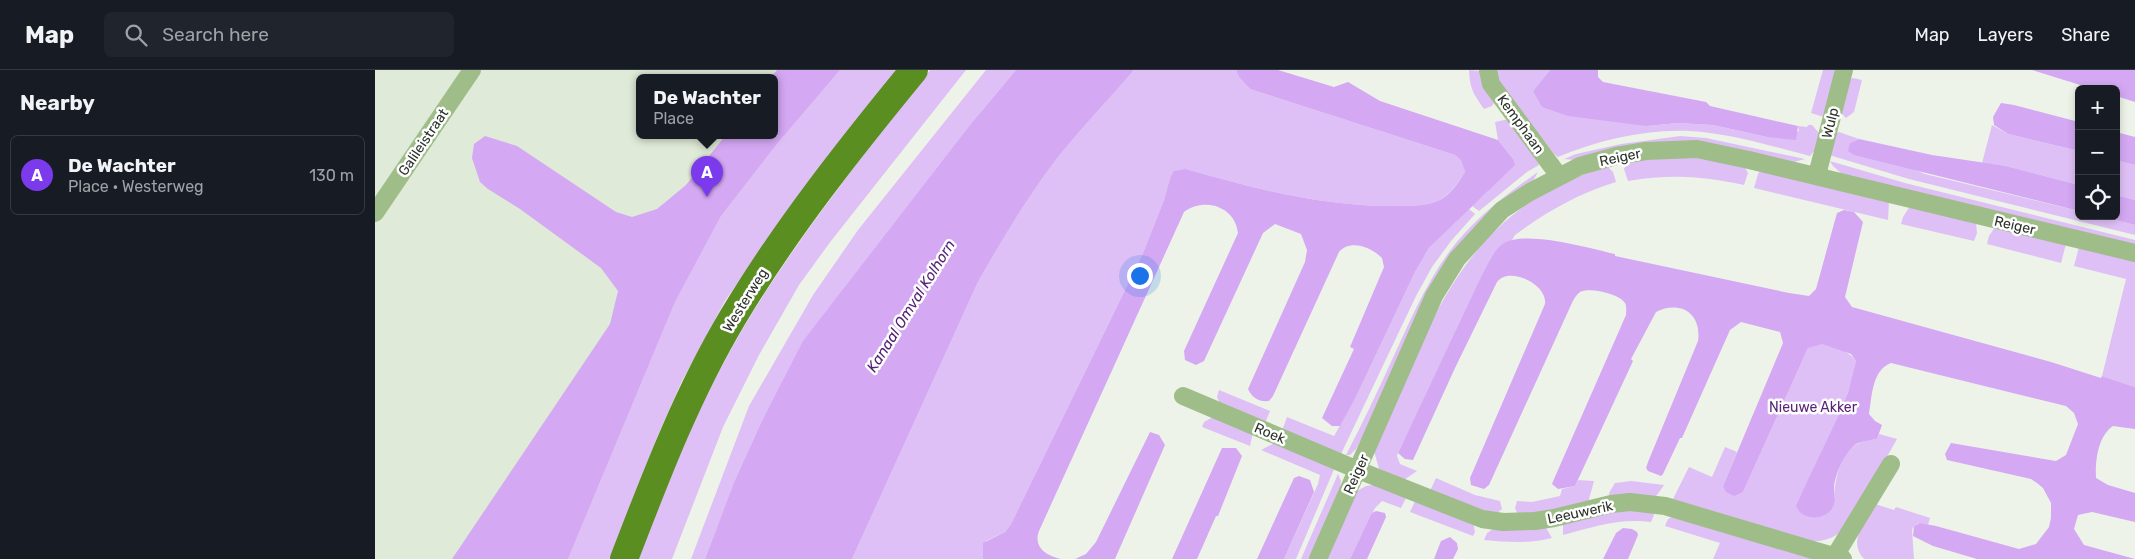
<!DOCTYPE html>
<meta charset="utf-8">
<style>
:root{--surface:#171b24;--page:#20242c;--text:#f1f3f6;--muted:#9ea1a6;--line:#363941;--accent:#7c3aed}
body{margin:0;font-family:Rubik,sans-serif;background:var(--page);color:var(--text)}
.controls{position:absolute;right:15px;top:15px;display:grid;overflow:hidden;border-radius:8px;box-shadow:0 2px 8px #0003}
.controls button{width:45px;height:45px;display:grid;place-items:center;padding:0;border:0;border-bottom:1px solid var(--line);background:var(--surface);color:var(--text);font:25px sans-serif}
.you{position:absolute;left:764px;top:205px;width:18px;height:18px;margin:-12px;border:4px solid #fff;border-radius:50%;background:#1a73e8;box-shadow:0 0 0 8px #1a73e833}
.badge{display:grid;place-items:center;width:32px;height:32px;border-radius:50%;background:var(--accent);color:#fff;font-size:16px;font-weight:700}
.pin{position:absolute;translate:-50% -41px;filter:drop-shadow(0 1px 2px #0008)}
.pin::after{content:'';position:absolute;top:26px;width:18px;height:15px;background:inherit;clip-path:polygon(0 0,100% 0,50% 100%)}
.popup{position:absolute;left:261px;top:4px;width:142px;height:65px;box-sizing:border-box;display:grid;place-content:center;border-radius:8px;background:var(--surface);filter:drop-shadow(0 1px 4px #0005);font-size:16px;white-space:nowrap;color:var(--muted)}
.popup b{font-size:19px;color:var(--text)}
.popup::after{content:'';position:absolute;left:50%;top:100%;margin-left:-10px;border:10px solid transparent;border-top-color:var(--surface)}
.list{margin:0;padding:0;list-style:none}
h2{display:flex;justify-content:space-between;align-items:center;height:65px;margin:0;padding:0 20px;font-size:21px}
h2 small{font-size:16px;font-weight:400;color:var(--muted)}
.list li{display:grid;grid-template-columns:32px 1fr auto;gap:15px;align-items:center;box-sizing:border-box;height:80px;margin:0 10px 10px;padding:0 10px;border:1px solid var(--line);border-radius:8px}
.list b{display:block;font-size:19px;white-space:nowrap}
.list p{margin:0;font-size:16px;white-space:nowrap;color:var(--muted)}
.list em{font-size:16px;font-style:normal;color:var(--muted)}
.icon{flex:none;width:28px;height:28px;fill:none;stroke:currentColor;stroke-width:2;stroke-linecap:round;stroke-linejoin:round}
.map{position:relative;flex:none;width:1760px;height:489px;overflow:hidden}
header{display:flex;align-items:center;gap:30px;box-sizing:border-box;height:70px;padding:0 25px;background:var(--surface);border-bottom:1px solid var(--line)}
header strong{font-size:24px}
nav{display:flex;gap:28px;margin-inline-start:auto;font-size:18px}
.search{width:350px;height:45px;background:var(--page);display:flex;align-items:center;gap:12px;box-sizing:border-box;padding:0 18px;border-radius:8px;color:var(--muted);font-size:19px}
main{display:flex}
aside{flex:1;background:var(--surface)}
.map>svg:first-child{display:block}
.built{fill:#e0ead8;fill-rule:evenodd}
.green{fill:#dfc0f6}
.water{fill:#d4a8f3}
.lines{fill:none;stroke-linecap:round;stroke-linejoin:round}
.street{stroke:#9fbd89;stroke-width:18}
.primary{stroke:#5a8e21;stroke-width:28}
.labels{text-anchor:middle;stroke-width:5;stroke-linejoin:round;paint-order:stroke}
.street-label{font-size:14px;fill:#2e302c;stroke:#fdfffc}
.park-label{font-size:14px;fill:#5a2379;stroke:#fdfffc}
.water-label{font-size:15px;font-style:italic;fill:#572077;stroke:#fdfffc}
</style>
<header>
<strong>Map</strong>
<div class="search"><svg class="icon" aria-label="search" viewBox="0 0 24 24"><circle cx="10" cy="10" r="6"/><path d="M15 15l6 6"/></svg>Search here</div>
<nav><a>Map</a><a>Layers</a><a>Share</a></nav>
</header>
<main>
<aside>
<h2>Nearby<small></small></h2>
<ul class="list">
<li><span class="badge">A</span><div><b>De Wachter</b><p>Place · Westerweg</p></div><em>130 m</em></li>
</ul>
</aside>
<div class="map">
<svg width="1760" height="489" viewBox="0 0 1760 489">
<rect width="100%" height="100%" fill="#edf3e8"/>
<path class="built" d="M0 0H498L384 133 226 489H0ZM264 8H400V66H264Z"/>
<g class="green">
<path d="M465 0H525L415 137 350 231 306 313 283 365 235 489H193L300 232 346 146 402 74Z"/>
<path d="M555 0H591L456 171 424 215 384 285 348 357 297 489H263C289 423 314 356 348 294 405 188 481 95 555 0Z"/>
<path d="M611 0H641L599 50 385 355 359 412 330 489H316L374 336 438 225 483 160Z"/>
<path d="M759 0H861L864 7 875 19 1080 85 1086 89 1090 102C1084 112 1075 124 1065 130 1050 137 1032 136 1016 136 946 136 877 118 811 99L795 108 789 130 768 183 636 454 630 462 611 471 608 489H477L603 212C625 173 648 135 674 99 700 64 731 33 759 0Z"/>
<path d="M1094 0 1106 1 1120 31 1117 36 1109 39C1098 23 1095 19 1094 0Z"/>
<path d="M1121 0H1175L1158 21 1271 56 1303 53 1338 55 1392 67 1424 61 1423 56 1432 57 1433 55H1437L1444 63 1439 81 1435 86C1396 76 1354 63 1314 61 1270 59 1224 70 1183 87L1179 84 1125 14Z"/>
<path d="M1448 0H1461L1449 47 1436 43Z"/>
<path d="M1478 8 1487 10 1479 42 1471 48 1465 42 1473 10Z"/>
<path d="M1134 49 1163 88 1164 95 1152 102 1104 141 1097 136 1112 122 1138 89 1123 70 1120 52Z"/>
<path d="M1617 55 1633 64 1704 81V115L1631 96 1607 93Z"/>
<path d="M1464 62 1484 69 1475 73 1550 104 1704 141V146H1725L1760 155V165L1534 109 1454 85 1459 64Z"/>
<path d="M1305 66 1331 68 1430 89 1419 92 1338 74 1199 90 1189 89 1201 84 1246 74Z"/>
<path d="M1286 87H1323L1369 96 1373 103 1369 115C1326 106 1296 104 1253 111L1249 99 1253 91Z"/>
<path d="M1741 90 1760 95V130L1741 125Z"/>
<path d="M1455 91 1530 113 1760 170V175L1467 104 1458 96Z"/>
<path d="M1232 96 1238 102 1241 112C1202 124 1173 141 1140 165L1137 170 1128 174 1066 294 1023 383 1022 386 1025 394 1042 401 1029 410 1004 399 999 381C1056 254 1085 142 1232 96Z"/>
<path d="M1386 100 1514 131 1513 150 1379 118 1383 104Z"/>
<path d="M1163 102 1158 111 1116 142 981 379 975 385H971C987 354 1002 323 1016 292 1036 249 1055 202 1087 166 1109 141 1136 121 1163 102Z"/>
<path d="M1535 136 1601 153 1602 163 1599 171 1526 154 1528 147Z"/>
<path d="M1094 139 1100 144 1076 171 1057 197 1041 226 966 384 907 361 912 347 959 366 980 329 1040 202 1054 178Z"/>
<path d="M1620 157 1691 174 1686 193 1612 174 1614 166Z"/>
<path d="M1704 177 1760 191V317L1727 306 1751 209 1699 196Z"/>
<path d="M1442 274C1453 273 1475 281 1481 291 1473 341 1443 390 1421 435L1460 428C1458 412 1467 381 1482 374 1488 371 1496 370 1502 369L1504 364 1522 369 1473 455C1462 467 1451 472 1434 471L1297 431 1314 397 1337 407 1350 377 1362 382 1348 416 1368 422 1433 278Z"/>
<path d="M844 320 895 341 890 353 845 334 842 327Z"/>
<path d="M838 347 878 362 875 376 827 357 829 352Z"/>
<path d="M901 372 960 397 921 489H909L943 414 945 405 886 380Z"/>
<path d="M963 404 966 411 964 424 934 489H926Z"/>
<path d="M1061 408 1100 425 1125 431 1127 439 1120 445 1055 421Z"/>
<path d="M1203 410 1219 411 1213 433 1190 439 1143 445 1140 438 1142 431 1157 432 1185 426 1187 419 1200 416Z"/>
<path d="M1256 411 1289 415 1282 425 1277 428H1235L1234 423 1240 413Z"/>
<path d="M998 415 1032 426 1026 438 1007 431 1000 438 975 489H952L982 421 991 416Z"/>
<path d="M1041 429 1098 452 1100 462 1098 466 1035 442Z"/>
<path d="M1500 434 1519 440 1521 437 1555 448 1553 455C1546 453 1540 452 1537 460L1539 489H1489C1472 471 1491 451 1500 434Z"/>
<path d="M1231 440H1277L1279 445 1276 452C1244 448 1218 457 1188 465V452Z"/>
<path d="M1301 445 1452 489H1338L1345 473 1290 456 1293 449Z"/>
<path d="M1170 456 1177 468C1154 474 1132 472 1109 470L1112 463 1121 457Z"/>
</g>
<g class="water">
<path d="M402 0H465L402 74 346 146 300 232 193 489H77L235 254 243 221 226 198 145 139 113 119 105 112 97 88 99 74 110 66 142 76 241 142 257 147 282 139 311 115 350 66H400V8H395Z"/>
<path d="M641 0H759C731 33 700 64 674 99 648 135 625 173 603 212L477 489H330L359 412 385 355 428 271 599 50Z"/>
<path d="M861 0H903L959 17 973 12 1005 31 1123 70 1138 89 1140 95 1054 178 1040 202 980 329 965 356H957L947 348 979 279 975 277 1009 197 1007 188C996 177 975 169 964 182L898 326 894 331C884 332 877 328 873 319L930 192 932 180 926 164 900 154 888 163 829 291 821 295 810 290 809 281 863 163C860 136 829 127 809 142L664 461C658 477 671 486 686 489H608V473L630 462 636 454 768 183 789 130 795 108 799 101 811 99C877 118 946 136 1016 136 1032 136 1050 137 1065 130 1075 125 1084 112 1090 102L1086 90 1080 85 875 19 864 7Z"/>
<path d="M1175 0H1223V7L1228 12 1331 32 1335 36 1423 56 1421 70 1392 67 1338 55 1303 53 1271 56 1193 46 1167 37 1158 21Z"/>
<path d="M1657 0H1760V32L1741 26V19H1718Z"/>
<path d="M1626 33 1639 35 1704 52V81L1633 64 1619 55 1618 47Z"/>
<path d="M1741 62 1760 67V95L1741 90Z"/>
<path d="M1484 69 1557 85 1631 96 1704 115V141L1479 85 1473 81 1475 73Z"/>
<path d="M1741 125 1760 130V155L1725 146H1741Z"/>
<path d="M1469 140 1479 142 1488 152 1470 227 1477 237 1676 292 1726 308 1727 306 1760 317V359L1738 356C1723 366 1720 391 1721 408L1733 415 1760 423V452L1717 442 1703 445 1699 459 1709 475 1760 489H1602L1558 476 1538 466 1539 456 1545 453 1561 456 1644 479 1661 474 1674 457 1676 448V433L1668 418 1662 413 1656 409 1572 390 1570 384 1576 373 1681 391 1691 385 1703 354 1699 343 1691 336 1516 293C1497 300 1497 326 1494 344L1500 351 1507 355 1502 369C1496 370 1489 371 1483 373 1471 379 1460 404 1459 417 1459 425 1462 432 1456 440 1447 451 1425 450 1421 435L1462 349 1473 323 1481 291 1476 284 1447 274 1433 278 1368 422 1359 426 1351 422 1348 416 1408 273 1405 262 1366 252 1355 260 1307 368H1305L1288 404 1286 406 1273 401 1271 398 1273 392 1323 271C1327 243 1305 230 1281 242L1256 289 1258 291 1200 416 1183 419 1177 414 1179 409 1251 245C1251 241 1252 237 1250 233 1245 224 1214 217 1205 222 1201 225 1198 230 1196 235L1114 415 1109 419 1096 415 1095 408 1170 234C1173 214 1134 196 1122 212L1080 298 1038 390 1030 389 1023 383 1107 205C1113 195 1119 179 1129 173 1151 160 1215 178 1240 184V186L1414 223 1434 226 1441 219 1462 143Z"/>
<path d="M775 362 784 365 790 375 740 489H700L711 484 721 472Z"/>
<path d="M847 378H861L867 386 843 446H841L822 489H797Z"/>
<path d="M924 406 935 410 939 422 909 489H882L919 408Z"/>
<path d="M1001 441 1010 443 1011 447 992 489H975L997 443Z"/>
<path d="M1248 458 1257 459 1262 462 1263 465 1253 489H1228L1241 463Z"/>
<path d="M1075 467 1082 473 1083 479 1078 489H1059L1066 471Z"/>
</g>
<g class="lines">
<g class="street">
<path d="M1113 0 1116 14 1184 106"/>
<path d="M1442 105 1469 0"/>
<path d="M0 143 97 0"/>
<path d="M808 326 983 400 1107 449 1128 452 1160 451 1179 448 1236 434 1255 432 1290 436 1468 489"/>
<path d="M1460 486 1516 394"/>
<path d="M943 489 1059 226 1082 189 1127 140 1155 122 1205 96 1241 86 1271 81 1322 79 1374 90 1760 183"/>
</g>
<path class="primary" d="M249 489C281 406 312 324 358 247 410 160 475 78 539 0"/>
</g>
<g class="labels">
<g class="street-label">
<text transform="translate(1455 53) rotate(-76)" y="5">Wulp</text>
<text transform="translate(1146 54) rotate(54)" y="5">Kemphaan</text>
<text transform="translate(48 72) rotate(-56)" y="5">Galileistraat</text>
<text transform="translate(1245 87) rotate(-12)" y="5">Reiger</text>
<text transform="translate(1640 155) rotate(13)" y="5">Reiger</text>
<text transform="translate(370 230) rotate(-58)" y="5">Westerweg</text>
<text transform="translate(895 363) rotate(23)" y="5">Roek</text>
<text transform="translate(981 404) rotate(-66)" y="5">Reiger</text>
<text transform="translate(1205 442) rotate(-12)" y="5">Leeuwerik</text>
</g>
<g class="park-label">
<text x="1438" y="342">Nieuwe Akker</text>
</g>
<g class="water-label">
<text transform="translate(536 236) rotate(-58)" y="5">Kanaal Omval Kolhorn</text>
</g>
</g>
</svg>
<div class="controls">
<button>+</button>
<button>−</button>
<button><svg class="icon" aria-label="locate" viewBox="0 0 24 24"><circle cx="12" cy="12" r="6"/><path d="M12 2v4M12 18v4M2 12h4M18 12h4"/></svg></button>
</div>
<div class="you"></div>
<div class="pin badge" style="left:332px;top:127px">A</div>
<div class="popup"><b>De Wachter</b>Place</div>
</div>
</main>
